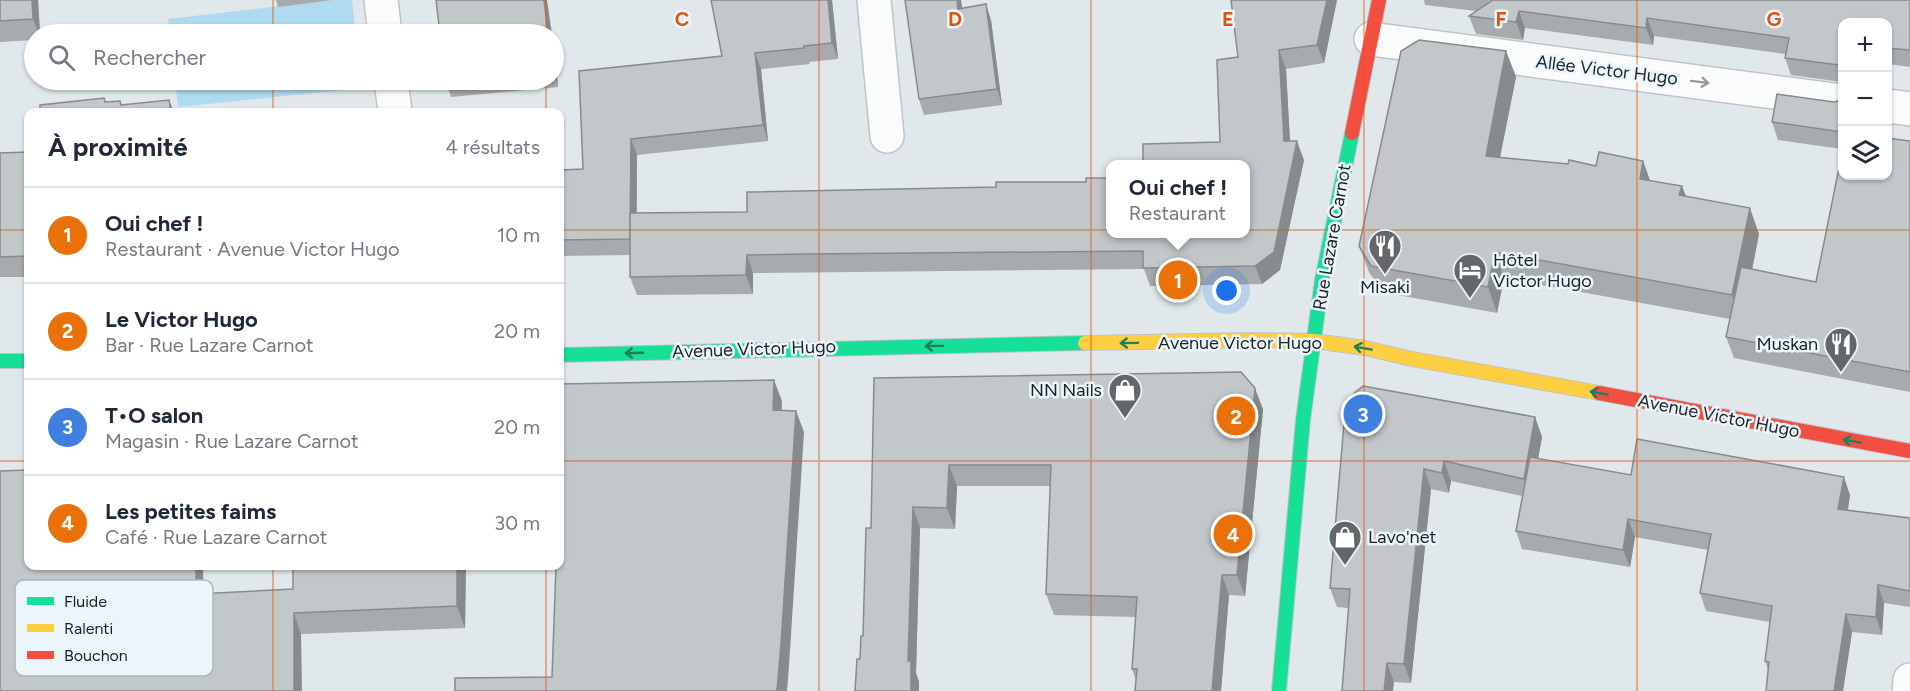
<!DOCTYPE html>
<html lang="fr">
<meta charset="utf-8">
<style>
:root{--surface:#fff;--page:#f6f6f7;--text:#1f2937;--muted:#747a83;--line:#e0e1e3;--accent:#626769}
body{margin:0;font-family:Figtree,sans-serif;background:var(--page);color:var(--text)}
.controls{position:absolute;right:18px;top:18px;display:grid;overflow:hidden;border-radius:12px;box-shadow:0 2px 4px #0004}
.controls button{width:54px;height:54px;display:grid;place-items:center;padding:0;border:0;border-bottom:2px solid var(--line);background:var(--surface);color:var(--text);font:30px sans-serif}
.you{position:absolute;left:1227px;top:291px;width:21px;height:21px;margin:-15px;border:4px solid #fff;border-radius:50%;background:#1a73e8;box-shadow:0 0 0 9px #1a73e833}
.badge{display:grid;place-items:center;width:39px;height:39px;border-radius:50%;background:var(--accent);color:#fff;font-size:20px;font-weight:700}
.pin{position:absolute;translate:-50% -50%;border:3px solid #fff;box-shadow:0 2px 6px #0006}
.popup{position:absolute;left:1106px;top:160px;width:144px;height:78px;box-sizing:border-box;display:grid;place-content:center;border-radius:12px;background:var(--surface);filter:drop-shadow(0 2px 4px #0005);font-size:20px;white-space:nowrap;color:var(--muted)}
.popup b{font-size:22px;color:var(--text)}
.popup::after{content:'';position:absolute;left:50%;top:100%;margin-left:-12px;border:12px solid transparent;border-top-color:var(--surface)}
.list{margin:0;padding:0;list-style:none}
h2{display:flex;justify-content:space-between;align-items:center;height:78px;margin:0;padding:0 24px;font-size:26px}
h2 small{font-size:20px;font-weight:400;color:var(--muted)}
.list li{display:grid;grid-template-columns:39px 1fr auto;gap:18px;align-items:center;box-sizing:border-box;height:96px;padding:0 24px;border-top:2px solid var(--line)}
.list b{display:block;font-size:22px;white-space:nowrap}
.list p{margin:0;font-size:20px;white-space:nowrap;color:var(--muted)}
.list em{font-size:20px;font-style:normal;color:var(--muted)}
.icon{flex:none;width:33px;height:33px;fill:none;stroke:currentColor;stroke-width:2;stroke-linecap:round;stroke-linejoin:round}
.map{position:relative;flex:none;width:1910px;height:691px;overflow:hidden}
.search{position:absolute;background:var(--surface);box-shadow:0 2px 4px #0004;left:24px;top:24px;width:540px;height:66px;display:flex;align-items:center;gap:15px;box-sizing:border-box;padding:0 21px;border-radius:33px;color:var(--muted);font-size:22px}
.panel{position:absolute;background:var(--surface);box-shadow:0 2px 4px #0004;left:24px;top:108px;width:540px;height:462px;border-radius:12px}
.map>svg:first-child{display:block}
.green{fill:#b0daef}
.lines{fill:none;stroke-linecap:round;stroke-linejoin:round}
.street-casing{stroke:#bfc4c7;stroke-width:36}
.fast-casing{stroke:#bfc4c7;stroke-width:16}
.slow-casing{stroke:#bfc4c7;stroke-width:16}
.jam-casing{stroke:#bfc4c7;stroke-width:16}
.street{stroke:#fafcfc;stroke-width:33}
.fast{stroke:#16e098;stroke-width:14}
.slow{stroke:#ffcf43;stroke-width:14}
.jam{stroke:#f24e42;stroke-width:14}
.wall{fill:#a7abad}
.shaded-wall{fill:#888b8d}
.building{fill:#c2c7c9;stroke:#888b8d;stroke-width:1.5}
.oneway{stroke:#97999a}
.oneway2{stroke:#1a805e}
.grid{fill:none;stroke:#de560d;stroke-width:1.5;stroke-opacity:0.55}
.labels{text-anchor:middle;stroke-width:5;stroke-linejoin:round;paint-order:stroke}
.street-label{font-size:18px;fill:#1d2123;stroke:#ebf6fc}
.poi-label{font-size:18px;fill:#1d2123;stroke:#ebf6fc;text-anchor:start}
.key{fill:#ebf6fc;stroke:#adb6bb;stroke-width:1.5}
.key-label{font-size:16px;fill:#1d2123}
.grid-label{font-size:20px;text-anchor:middle;font-weight:bold;fill:#de560d;stroke:#ebf6fc;stroke-width:5;stroke-linejoin:round;paint-order:stroke}
</style>
<div class="map">
<svg width="1910" height="691" viewBox="0 0 1910 691">
<rect width="100%" height="100%" fill="#e1e8eb"/>
<g class="green">
<path d="M333 0H352L356 34H170L168 19Z"/>
<path d="M175 80H362L363 88 178 107Z"/>
</g>
<g class="lines">
<defs>
<g id="street">
<path d="M381 0 385 34"/>
<path d="M874 0 887 136"/>
<path d="M1371 39 1842 101"/>
<path d="M391 80 395 112"/>
<path d="M1888 106 1910 109"/>
<path d="M1909 691 1910 680"/>
</g>
<g id="fast">
<path d="M560 355 1085 343"/>
<path d="M0 361H28"/>
<path d="M1279 691 1303 420 1322 280 1352 133"/>
</g>
<path id="slow" d="M1085 343 1253 340 1314 341 1365 348 1412 359 1599 393"/>
<g id="jam">
<path d="M1352 133 1379 0"/>
<path d="M1599 393 1910 451"/>
</g>
</defs>
<use href="#street" class="street-casing"/>
<use href="#fast" class="fast-casing"/>
<use href="#slow" class="slow-casing"/>
<use href="#jam" class="jam-casing"/>
<use href="#street" class="street"/>
<use href="#fast" class="fast"/>
<use href="#slow" class="slow"/>
<use href="#jam" class="jam"/>
</g>
<g class="wall">
<path d="M0 0H38L40 34H34V40L0 42Z"/>
<path d="M276 0H333L278 7Z"/>
<path d="M832 0 838 59 809 62 810 64 761 69 768 141 637 155V213L1110 234 1220 142 1238 57 1337 0 1324 63 1286 69 1290 141 1304 160 1280 270 1262 284 1150 286 1144 269 753 273V294L637 295 630 277V255L560 256V170L583 169 722 56Z"/>
<path d="M905 0H961L962 8 991 20 1002 105 924 115 919 99Z"/>
<path d="M1424 0H1910V67L1887 64V22H1842V82L1791 75 1785 58V54L1654 36 1653 45 1525 28 1523 40 1476 34 1469 16 1476 11 1425 5Z"/>
<path d="M554 48 558 87 451 97 445 80H554Z"/>
<path d="M1506 51 1516 77 1500 158 1596 166 1643 161 1650 181 1686 197 1759 234 1752 269 1816 282 1910 141V392L1734 358 1726 337 1730 319 1504 278 1497 313 1381 292 1369 272 1359 246Z"/>
<path d="M1842 100V149L1778 140 1772 122 1834 102Z"/>
<path d="M28 152V277H0V153Z"/>
<path d="M874 378 1263 409 1245 596 1229 595 1221 691H1135L1136 680 1132 669 1136 617 1054 615 1046 594 1050 486H957L955 529 920 528 916 673 919 682V691H855L863 636 871 528Z"/>
<path d="M1346 400 1535 417 1542 437 1538 459 1631 475 1850 495 1848 510 1910 518V607L1884 603 1882 635 1852 632 1843 691H1766L1768 670 1765 661 1770 622 1706 611 1700 593 1708 550 1635 537 1630 567 1522 549 1516 531 1522 496 1451 481 1449 493 1431 489 1411 683 1394 682 1348 608 1337 607 1330 588Z"/>
<path d="M28 566H203V594L293 589V566H466L465 628 301 634Z"/>
</g>
<g class="shaded-wall">
<path d="M32 0H38L40 34H39L33 19Z"/>
<path d="M544 0H547L552 34H548Z"/>
<path d="M828 0H832L838 59 832 43Z"/>
<path d="M957 0H961L964 25 958 9Z"/>
<path d="M1327 0H1337L1324 63 1317 45Z"/>
<path d="M986 4 991 20 1002 105 997 89Z"/>
<path d="M1519 11 1525 28 1523 40 1516 22Z"/>
<path d="M1647 18 1654 36 1653 45 1646 28Z"/>
<path d="M554 48 558 87 554 74Z"/>
<path d="M1279 50 1286 69 1291 160 1284 141Z"/>
<path d="M1506 51 1516 77 1495 182 1486 156Z"/>
<path d="M755 53 761 69 768 141 763 125Z"/>
<path d="M169 100 174 112H171Z"/>
<path d="M631 139 637 155 636 255 631 239Z"/>
<path d="M1297 141 1304 160 1280 270 1262 284 1255 266Z"/>
<path d="M1643 161 1652 186 1640 179Z"/>
<path d="M1682 186 1692 211 1679 195Z"/>
<path d="M1750 208 1759 234 1742 321 1732 295Z"/>
<path d="M1495 252 1504 278 1497 313 1488 287Z"/>
<path d="M747 255 753 273V294L746 275Z"/>
<path d="M774 380 782 401 781 431 773 410Z"/>
<path d="M1255 388 1263 409 1245 596 1237 575Z"/>
<path d="M796 411 804 432 789 666 787 691H777Z"/>
<path d="M1535 417 1542 437 1531 498 1524 479Z"/>
<path d="M1444 461 1451 481 1449 493 1442 473Z"/>
<path d="M949 465 957 486 955 529 947 508Z"/>
<path d="M1424 469 1431 489 1411 683 1404 664Z"/>
<path d="M1844 477 1850 495 1845 526 1838 509Z"/>
<path d="M913 507 920 528 916 673 919 682V691H911L908 661Z"/>
<path d="M1628 519 1635 537 1630 567 1623 550Z"/>
<path d="M196 566H203L204 615 196 594Z"/>
<path d="M457 566H466L465 628 457 606Z"/>
<path d="M1222 575 1229 595 1221 691H1212Z"/>
<path d="M1878 585 1884 603 1882 635 1876 617Z"/>
<path d="M294 613 301 634 302 691H294Z"/>
<path d="M1846 614 1852 632 1843 691H1834Z"/>
<path d="M1387 663 1394 682 1393 691H1384Z"/>
</g>
<g class="building">
<path d="M0 0H32L33 19 0 21Z"/>
<path d="M436 0H544L548 34H440Z"/>
<path d="M711 0H828L832 43 804 46V48L755 53 763 125 631 139 630 239 560 240V170L583 169 579 71 722 56Z"/>
<path d="M905 0H957L958 9 986 4 997 89 919 99Z"/>
<path d="M1231 0H1327L1317 45 1279 50 1284 141H1297L1274 252 1255 266 1143 268V251L807 254 747 255 746 275 630 277V213L747 212V192L996 187V182H1086V178H1110V234H1245V165H1143V144L1220 142 1217 60 1238 57Z"/>
<path d="M1493 0H1910V50L1887 48V22H1842V67L1839 65 1785 58 1789 38 1647 18 1646 28 1519 11 1516 22 1469 16Z"/>
<path d="M1419 40 1506 51 1486 156 1568 164 1569 160 1596 166 1599 152 1643 161 1640 179 1682 186 1679 195 1750 208 1732 295 1495 252 1488 287 1371 266 1359 246 1401 51Z"/>
<path d="M445 80H471L445 82Z"/>
<path d="M1777 94 1834 102 1842 100V132L1772 122Z"/>
<path d="M104 98 105 102 120 101 121 105 169 100 171 112H40V105Z"/>
<path d="M1887 138 1910 141V372L1726 337 1741 267 1816 282 1842 153V176H1887Z"/>
<path d="M28 152V256L0 257V153Z"/>
<path d="M1241 372 1255 388 1237 575H1222L1212 691H1135L1137 669H1132L1137 597 1046 594 1051 465H949L947 508 913 507 908 661H911V691H855L857 659H860L861 636H863L866 528H871L874 378Z"/>
<path d="M774 380 773 410 796 411 781 644 777 691H455V678L552 677 556 566H560V384Z"/>
<path d="M1363 386 1535 417 1524 479 1444 461 1442 473 1424 469 1404 664 1387 663 1384 691H1342L1350 589 1330 588 1346 400Z"/>
<path d="M1637 439 1844 477 1838 509 1910 518V591L1878 585 1876 617 1846 614 1834 691H1766L1769 662 1765 661 1772 606 1700 593 1711 534 1628 519 1623 550 1516 531 1530 457 1631 475Z"/>
<path d="M28 470V566H196V594L293 589V566H457V606L294 613V691H0V471Z"/>
</g>
<defs><path id="oneway-shaft" d="M-6 0H5M1.5-3L5.5 0L1.5 3" fill="none" stroke-width="1.6" stroke-linecap="round" stroke-linejoin="round" transform="scale(1.5)"/></defs>
<use class="oneway" href="#oneway-shaft" transform="translate(1700 82) rotate(7)"/>
<g class="oneway2">
<use href="#oneway-shaft" transform="translate(1129 343) rotate(179)"/>
<use href="#oneway-shaft" transform="translate(934 346) rotate(179)"/>
<use href="#oneway-shaft" transform="translate(1363 348) rotate(-170)"/>
<use href="#oneway-shaft" transform="translate(634 353) rotate(178)"/>
<use href="#oneway-shaft" transform="translate(1599 393) rotate(-170)"/>
<use href="#oneway-shaft" transform="translate(1852 441) rotate(-170)"/>
</g>
<path class="grid" d="M273 0V34M546 0V34M819 0V691M1091 0V691M1364 0V691M1637 0V691M273 80V112M546 80V112M0 230H28M560 230H1910M0 461H28M560 461H1910M273 566V691M546 566V691"/>
<defs>
<symbol id="restaurant-pin" viewBox="-11 -11 22 30"><path d="M0 17L-7.5 6A9.5 9.5 0 1 1 7.5 6Z" fill="#626769" stroke="#ebf6fc"/><path d="M-5-6h1v4h1v-4h1v4h1v-4h1v5L-1.5 .5V6h-2V.5L-5-1ZM5-6V6H3V1.5H1.5Q1.5-4 5-6Z" fill="#fff"/></symbol>
<symbol id="hotel-pin" viewBox="-11 -11 22 30"><path d="M0 17L-7.5 6A9.5 9.5 0 1 1 7.5 6Z" fill="#626769" stroke="#ebf6fc"/><path d="M-6-4.5h1.5V1H6V5H4.5V3h-9V5H-6ZM-4 0a1.8 1.8 0 1 1 3.6 0ZM.5 0V-2.5h3Q6-2.5 6 0Z" fill="#fff"/></symbol>
<symbol id="shop-pin" viewBox="-11 -11 22 30"><path d="M0 17L-7.5 6A9.5 9.5 0 1 1 7.5 6Z" fill="#626769" stroke="#ebf6fc"/><path d="M-5-2.5h2.3a2.7 3.5 0 0 1 5.4 0H5L5.5 6h-11ZM-1.5-2.5h3a1.5 2.3 0 0 0-3 0Z" fill="#fff"/></symbol>
</defs>
<g fill-rule="evenodd">
<use href="#restaurant-pin" x="1366" y="227" width="38" height="52"/>
<use href="#hotel-pin" x="1451" y="251" width="38" height="52"/>
<use href="#restaurant-pin" x="1822" y="325" width="38" height="52"/>
<use href="#shop-pin" x="1106" y="371" width="38" height="52"/>
<use href="#shop-pin" x="1326" y="518" width="38" height="52"/>
</g>
<g class="labels">
<g class="street-label">
<text transform="translate(1607 70) rotate(7)" y="6">Allée Victor Hugo</text>
<text transform="translate(1332 237) rotate(-80)" y="6">Rue Lazare Carnot</text>
<text x="1240" y="349">Avenue Victor Hugo</text>
<text transform="translate(754 349) rotate(-2)" y="6">Avenue Victor Hugo</text>
<text transform="translate(1719 416) rotate(11)" y="6">Avenue Victor Hugo</text>
</g>
<g class="poi-label">
<text x="1493" y="266">Hôtel<tspan x="1493" dy="21">Victor Hugo</tspan></text>
<text x="1385" y="293" text-anchor="middle">Misaki</text>
<text x="1818" y="350" text-anchor="end">Muskan</text>
<text x="1102" y="396" text-anchor="end">NN Nails</text>
<text x="1368" y="543">Lavo'net</text>
</g>
</g>
<rect x="15" y="580" width="198" height="96" rx="9" class="key"/>
<rect x="27" y="597" width="27" height="8" fill="#16e098"/>
<rect x="27" y="624" width="27" height="8" fill="#ffcf43"/>
<rect x="27" y="651" width="27" height="8" fill="#f24e42"/>
<g class="key-label">
<text x="64" y="607">Fluide</text>
<text x="64" y="634">Ralenti</text>
<text x="64" y="661">Bouchon</text>
</g>
<g class="grid-label">
<text x="682" y="26">C</text>
<text x="955" y="26">D</text>
<text x="1228" y="26">E</text>
<text x="1501" y="26">F</text>
<text x="1774" y="26">G</text>
</g>
</svg>
<div class="controls">
<button>+</button>
<button>−</button>
<button><svg class="icon" aria-label="layers" viewBox="0 0 24 24"><path d="M12 4l9 5-9 5-9-5zM3 14l9 5 9-5"/></svg></button>
</div>
<div class="you"></div>
<div class="pin badge" style="left:1178px;top:280px;background:#e8710a">1</div>
<div class="popup"><b>Oui chef !</b>Restaurant</div>
<div class="pin badge" style="left:1236px;top:416px;background:#e8710a">2</div>
<div class="pin badge" style="left:1363px;top:414px;background:#3f7fe0">3</div>
<div class="pin badge" style="left:1233px;top:534px;background:#e8710a">4</div>
<div class="search"><svg class="icon" aria-label="search" viewBox="0 0 24 24"><circle cx="10" cy="10" r="6"/><path d="M15 15l6 6"/></svg>Rechercher</div>
<section class="panel">
<h2>À proximité<small>4 résultats</small></h2>
<ul class="list">
<li><span class="badge" style="background:#e8710a">1</span><div><b>Oui chef !</b><p>Restaurant · Avenue Victor Hugo</p></div><em>10 m</em></li>
<li><span class="badge" style="background:#e8710a">2</span><div><b>Le Victor Hugo</b><p>Bar · Rue Lazare Carnot</p></div><em>20 m</em></li>
<li><span class="badge" style="background:#3f7fe0">3</span><div><b>T•O salon</b><p>Magasin · Rue Lazare Carnot</p></div><em>20 m</em></li>
<li><span class="badge" style="background:#e8710a">4</span><div><b>Les petites faims</b><p>Café · Rue Lazare Carnot</p></div><em>30 m</em></li>
</ul>
</section>
</div>
